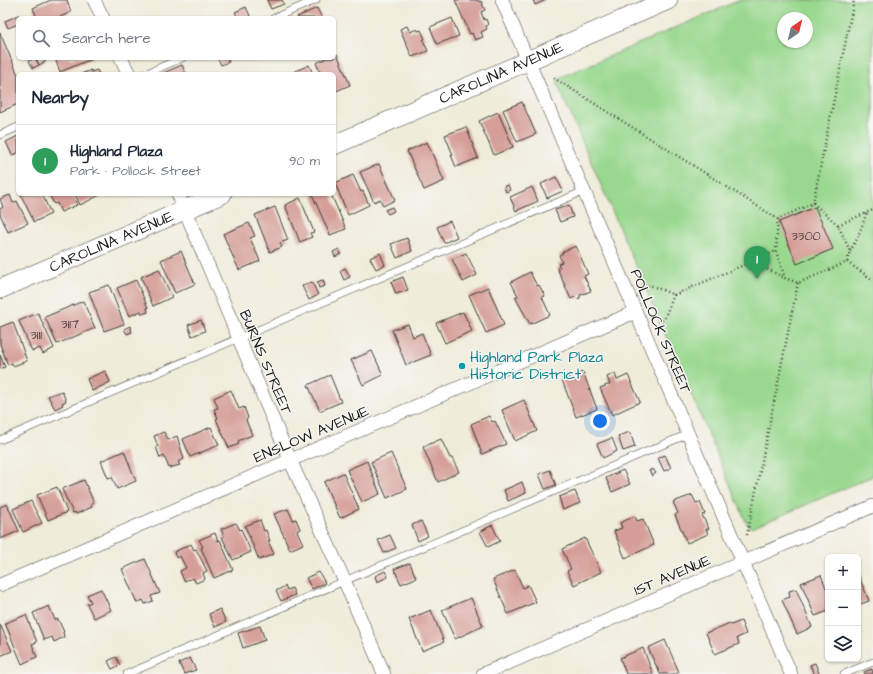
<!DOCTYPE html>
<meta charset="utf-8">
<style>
:root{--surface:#fff;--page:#f2f2f3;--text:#1f2937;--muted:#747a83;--line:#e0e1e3;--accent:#c8321e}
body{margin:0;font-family:"Architects Daughter",sans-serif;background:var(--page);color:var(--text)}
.controls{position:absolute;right:12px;bottom:12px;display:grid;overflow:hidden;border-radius:6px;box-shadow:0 1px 3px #0004}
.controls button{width:36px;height:36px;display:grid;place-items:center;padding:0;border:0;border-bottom:1px solid var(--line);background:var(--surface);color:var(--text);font:20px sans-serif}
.compass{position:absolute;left:777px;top:12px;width:36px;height:36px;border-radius:50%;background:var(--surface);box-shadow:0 1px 3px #0004;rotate:35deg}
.you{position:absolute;left:600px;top:421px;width:14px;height:14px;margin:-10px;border:3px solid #fff;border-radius:50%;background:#1a73e8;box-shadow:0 0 0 6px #1a73e833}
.badge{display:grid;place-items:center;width:26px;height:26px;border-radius:50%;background:var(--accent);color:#fff;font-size:13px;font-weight:700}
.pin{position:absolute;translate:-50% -33px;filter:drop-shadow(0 1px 2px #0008)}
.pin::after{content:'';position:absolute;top:21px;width:14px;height:12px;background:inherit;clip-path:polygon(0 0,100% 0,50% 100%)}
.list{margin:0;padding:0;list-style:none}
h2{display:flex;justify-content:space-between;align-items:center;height:52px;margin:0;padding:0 16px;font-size:17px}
h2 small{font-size:13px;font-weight:400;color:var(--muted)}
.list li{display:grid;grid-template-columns:26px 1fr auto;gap:12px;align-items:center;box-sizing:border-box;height:72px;padding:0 16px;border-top:1px solid var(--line)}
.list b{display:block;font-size:15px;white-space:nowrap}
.list p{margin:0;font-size:13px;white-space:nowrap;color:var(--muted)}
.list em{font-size:13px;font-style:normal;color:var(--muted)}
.icon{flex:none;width:22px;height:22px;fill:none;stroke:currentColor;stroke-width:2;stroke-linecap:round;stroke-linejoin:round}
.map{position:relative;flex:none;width:873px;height:674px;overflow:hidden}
.search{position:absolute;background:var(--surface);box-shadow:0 1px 3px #0004;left:16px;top:16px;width:320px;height:44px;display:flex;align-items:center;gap:10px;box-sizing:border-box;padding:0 14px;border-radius:6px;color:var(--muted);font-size:15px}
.panel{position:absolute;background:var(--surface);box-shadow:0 1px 3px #0004;left:16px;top:72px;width:320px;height:124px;border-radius:6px}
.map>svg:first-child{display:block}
.green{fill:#99d88e;stroke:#5a7a55;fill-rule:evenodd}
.building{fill:#d69e98}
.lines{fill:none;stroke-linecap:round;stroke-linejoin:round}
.lane-casing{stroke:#3c3b38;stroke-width:8}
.street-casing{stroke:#3c3b38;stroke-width:14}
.secondary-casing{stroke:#3c3b38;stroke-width:20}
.path{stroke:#3c3b38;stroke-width:2.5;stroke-dasharray:1 3;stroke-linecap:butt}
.lane{stroke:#fff;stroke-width:7}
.street{stroke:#fff;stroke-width:13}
.secondary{stroke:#fff;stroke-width:19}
.culture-dot{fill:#0f9aa8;stroke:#f6f6f2;stroke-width:1.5}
.labels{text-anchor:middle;stroke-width:3;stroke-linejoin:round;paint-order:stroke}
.number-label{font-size:13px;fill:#4a3c3b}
.street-label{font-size:15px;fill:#1c1c1c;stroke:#f6f6f2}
.culture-label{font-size:15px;fill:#0d838f;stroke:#f6f6f2;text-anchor:start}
</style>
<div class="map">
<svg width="873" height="674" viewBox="0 0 873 674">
<rect width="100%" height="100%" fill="#f6f6f2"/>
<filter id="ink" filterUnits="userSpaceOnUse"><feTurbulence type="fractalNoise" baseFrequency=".025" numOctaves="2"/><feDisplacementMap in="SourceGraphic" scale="8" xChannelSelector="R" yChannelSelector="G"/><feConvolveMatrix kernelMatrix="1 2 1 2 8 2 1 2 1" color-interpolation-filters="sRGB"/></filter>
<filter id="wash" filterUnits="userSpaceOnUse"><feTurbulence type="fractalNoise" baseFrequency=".012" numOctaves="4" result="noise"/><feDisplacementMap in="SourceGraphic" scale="16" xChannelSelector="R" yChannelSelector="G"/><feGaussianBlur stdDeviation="0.9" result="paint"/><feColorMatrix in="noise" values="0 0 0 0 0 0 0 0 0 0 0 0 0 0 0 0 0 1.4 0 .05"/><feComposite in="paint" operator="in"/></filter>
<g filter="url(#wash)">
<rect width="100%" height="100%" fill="#f0ecda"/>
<path class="green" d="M740 0H873V476L752 528 747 524 557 83 559 78ZM783 18H807V42H783Z"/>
<g id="blocks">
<g class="building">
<path d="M51 0H67L71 12 58 18H37L33 8Z"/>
<path d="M267 0H282L284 4 271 9Z"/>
<path d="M455 0H478L479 2 481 1 485 10 481 12 484 20 486 19 488 25 486 26 487 29 481 32 483 37 475 40 472 33 470 34Z"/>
<path d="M533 0H546L535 5Z"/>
<path d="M246 7 251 18H238L235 12Z"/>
<path d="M317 8 322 18H298L297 17Z"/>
<path d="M19 15 20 18H18V24L8 28 5 21Z"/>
<path d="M452 18 459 36 437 44 430 27Z"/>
<path d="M407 26 410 32 417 29 418 31 421 30 425 39 423 40 428 51 412 57 400 29Z"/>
<path d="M0 33 18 75V104L0 112Z"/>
<path d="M337 54 350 85 334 92V74H321L316 63 325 59 324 58H334V55Z"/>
<path d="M35 58 39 65 33 68 29 61Z"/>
<path d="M45 58 46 61 39 65 36 59Z"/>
<path d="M55 58H94L60 72Z"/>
<path d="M220 58H227L229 62 221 65 218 59Z"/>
<path d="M182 65 186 74H161Z"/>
<path d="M309 65 313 74H289Z"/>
<path d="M91 70V72L97 70 99 74H81Z"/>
<path d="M522 102 536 134 517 142 503 110Z"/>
<path d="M498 112 513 147 494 155 479 121Z"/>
<path d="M466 127 478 158 456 167 451 155H453L445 135Z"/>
<path d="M18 136V153L12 155 6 142Z"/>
<path d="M427 142 444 181 424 190 407 151Z"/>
<path d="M379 164 395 200 383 206 380 199 374 202 360 172Z"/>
<path d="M353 175 361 192 363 191 369 205 348 215 335 183Z"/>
<path d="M556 177 563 191 547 198 541 184Z"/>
<path d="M508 185 510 190 506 192 504 186Z"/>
<path d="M532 187 538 201 516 211 510 197Z"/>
<path d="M23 194H42L51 214 34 222 21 195Z"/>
<path d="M49 194H72L77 205 61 212 57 203 54 204Z"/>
<path d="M75 194H99L100 195 80 205Z"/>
<path d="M312 194H331L346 229 330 235Z"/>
<path d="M10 195 13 203 17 201 28 223 8 232 0 214V209L3 207 0 199Z"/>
<path d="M300 198 314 232 310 233 312 237 300 242 285 205Z"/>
<path d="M569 205 573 217 560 222 555 210Z"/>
<path d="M275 207 288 240 280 243 282 247 270 252 255 215Z"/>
<path d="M392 207 394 211 388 214 385 210Z"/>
<path d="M815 207 833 249 797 264 779 222Z"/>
<path d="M450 221 457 237 444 243 437 227Z"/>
<path d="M249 223 255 236 250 238 260 261 239 270 223 234Z"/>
<path d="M407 238 412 251 397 258 391 244Z"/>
<path d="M576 246 588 274 584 276 591 291 580 295V298L577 299 575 297 571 299 557 268 560 267 558 264 562 262 559 255 563 253 562 252Z"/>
<path d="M339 249 341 254 335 257 333 252Z"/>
<path d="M181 251 195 284 175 293 161 260Z"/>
<path d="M380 253 385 265 376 269 370 258Z"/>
<path d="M466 253 477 275 463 282 452 259Z"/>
<path d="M345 268 350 277 344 280 340 271Z"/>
<path d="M159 269 172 297 153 306 141 277Z"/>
<path d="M530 272 537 286 539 285 545 296 542 297 550 315 530 324 515 297 518 296 511 282Z"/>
<path d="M403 277 408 290 396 294 391 282Z"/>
<path d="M136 280 148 308H147L148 312 142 314 141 311 129 316 117 288Z"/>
<path d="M323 280 325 286 319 288 317 282Z"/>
<path d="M312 282 318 295 309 300 302 286Z"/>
<path d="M109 285 124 324 104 331 89 292Z"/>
<path d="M488 287 504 325 486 333 469 295Z"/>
<path d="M83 301 95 328 57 344 45 317Z"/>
<path d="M463 312 472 331 445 343 436 323Z"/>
<path d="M38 313 54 348 43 354 40 348 32 351 19 321Z"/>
<path d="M201 320 205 331 192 336 188 325Z"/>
<path d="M13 322 27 361 13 366 12 363 8 365 0 344V327Z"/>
<path d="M408 324 413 337 422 333 431 355 406 365 392 330Z"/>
<path d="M130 326 132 332 127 334 124 329Z"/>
<path d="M372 351 383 375 363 385 351 360Z"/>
<path d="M0 355 5 367 0 369Z"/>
<path d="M105 371 110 382 92 391 87 379Z"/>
<path d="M583 372 597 409 576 417 562 380Z"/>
<path d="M615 373 617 380 628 375 640 402 612 415 600 388 610 384 607 377Z"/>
<path d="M330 375 341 402 320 411 308 385Z"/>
<path d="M231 390 239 409 244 407 248 418 246 420 252 435 238 441 239 444 229 448 216 419 218 418 214 409 218 408 214 398Z"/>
<path d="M62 391 66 401 62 403 63 405 55 409 48 396Z"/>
<path d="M524 400 537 431 515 441 502 410Z"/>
<path d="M489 416 492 422 495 421 506 444 482 454 471 424Z"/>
<path d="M211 427 219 445 190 457 183 439Z"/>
<path d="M164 432 168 440 177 436 184 459 178 462 180 465 169 468 164 456 160 458 156 447 158 446 154 436Z"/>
<path d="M630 432 635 447 623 451 618 436Z"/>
<path d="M612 438 617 451 603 458 597 444Z"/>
<path d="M441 439 450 458H452L459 472 438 482 423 447Z"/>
<path d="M124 451 136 481 117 489 112 477 108 478 101 461Z"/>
<path d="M391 453 407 489 387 498 371 462Z"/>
<path d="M665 455 671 468 664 471 658 458Z"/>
<path d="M367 461 380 494 362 502 347 470Z"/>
<path d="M653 469 656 473 652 476 649 471Z"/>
<path d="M550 470 556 485 545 489 539 474Z"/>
<path d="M623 470 630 484 612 492 606 478Z"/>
<path d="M343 473 359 509 340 518 324 482Z"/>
<path d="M84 480 94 503 91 504 92 507 76 514 75 512 73 513 62 489Z"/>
<path d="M522 482 526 493 508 501 504 490Z"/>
<path d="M57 487 67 512 48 520 37 495Z"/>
<path d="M575 491 580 503 563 510 559 497Z"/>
<path d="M692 495 696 503 700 502 705 514 702 515 709 529H706L708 534 687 543 675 515 678 513 673 502Z"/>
<path d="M31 501 42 523 23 532 13 509Z"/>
<path d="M7 504 19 531 0 539V507Z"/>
<path d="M288 509 293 520 296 519 300 529 297 531 303 544 290 550 274 514Z"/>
<path d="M635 516 637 521 643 519 654 545 625 558 614 531 622 528 620 523Z"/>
<path d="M260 520 264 531 266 530 270 541H268L274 554 259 560 245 526Z"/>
<path d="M421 521 428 536 418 541 412 525Z"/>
<path d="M236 523 240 530 241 529 251 552 233 560 222 537 224 536 221 529Z"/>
<path d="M492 525 500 541 488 547 480 532Z"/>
<path d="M215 533 218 541 220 540 233 570 214 578 201 548 203 547 199 540Z"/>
<path d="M390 535 396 548 384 553 378 540Z"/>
<path d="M585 538 601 572 574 585 567 571 571 569 562 549Z"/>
<path d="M191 544 194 550 196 549 207 571 203 573 205 579 196 583 193 578 184 581 180 571 186 568 180 556 176 558 174 552Z"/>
<path d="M145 559 160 593 151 596 153 601 145 604 143 600 137 603 122 569Z"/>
<path d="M410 563 416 578 401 584 394 569Z"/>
<path d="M515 570 523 588 528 585 536 602 508 614 493 579Z"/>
<path d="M385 571 388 577 377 582 375 576Z"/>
<path d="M319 572 325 583 312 589 306 578Z"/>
<path d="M858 574 869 601 858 605Z"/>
<path d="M821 575 828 593V611L815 616 801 583Z"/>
<path d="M285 586 287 590 292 588 295 595 281 601 276 591Z"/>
<path d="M101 589 111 610 94 618 87 604 91 602 87 595Z"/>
<path d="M796 589 812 627 797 634 782 600 790 597 789 591Z"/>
<path d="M471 598 483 626 455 639 442 610Z"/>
<path d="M49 606 55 620 58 619 64 632H63L64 637 54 642 52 637 44 640 33 613Z"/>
<path d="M220 609 226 622 215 627 209 614Z"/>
<path d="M431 610 444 642 422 651 409 619Z"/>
<path d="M26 615 37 642 32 644 37 657 22 664 5 623Z"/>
<path d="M741 621 746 634 737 638 739 644 715 654 706 633 730 623 731 625Z"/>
<path d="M0 624 12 651 0 656Z"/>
<path d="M260 626 265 640 243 648 238 633Z"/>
<path d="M665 640 679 672 676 674H660L648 648Z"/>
<path d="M643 648 653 674H626L620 658Z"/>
<path d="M116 657 120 665 112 669 108 661Z"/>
<path d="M190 658 196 670 184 674 179 663Z"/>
<path d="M815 663 819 673 818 674H814L810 665Z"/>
<path d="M872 669 873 674H865L864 672Z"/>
</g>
</g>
</g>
<g filter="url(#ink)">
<use href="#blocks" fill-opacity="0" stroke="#3c3b38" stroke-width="1"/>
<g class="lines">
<defs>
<g id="lane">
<path d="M274 18 316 0"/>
<path d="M145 74 182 58"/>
<path d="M0 135 18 127"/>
<path d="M0 440 584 191"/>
<path d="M127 674 688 434"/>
<path d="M844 674 873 662"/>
</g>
<g id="street">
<path d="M94 0 103 18"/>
<path d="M502 0 791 674"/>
<path d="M121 58 129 74"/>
<path d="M178 194 290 460 345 582 384 674"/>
<path d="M0 585 635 312"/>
<path d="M483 674 873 506"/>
</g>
<g id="secondary">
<path id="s1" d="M334 145 668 0"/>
<path id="s2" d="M0 289 222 194"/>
</g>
</defs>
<use href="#lane" class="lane-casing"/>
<use href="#street" class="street-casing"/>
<use href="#secondary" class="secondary-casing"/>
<g class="path">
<path d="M554 78 778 219"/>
<path d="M813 203 838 225 850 251 847 262 798 283 785 278 776 251 778 219Z"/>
<path d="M813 203 854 0"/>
<path d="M838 225 873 210"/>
<path d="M850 251 857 239 867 212"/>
<path d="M753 262 785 278"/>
<path d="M847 262 873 280"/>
<path d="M748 264 754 271"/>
<path d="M640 288 650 285 674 295 664 319 656 323"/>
<path d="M674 295 776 251"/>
<path d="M747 535 798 283"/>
</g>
<use href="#lane" class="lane"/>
<use href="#street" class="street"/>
<use href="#secondary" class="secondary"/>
</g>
</g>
<circle class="culture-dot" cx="462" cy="366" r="4"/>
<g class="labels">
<g class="number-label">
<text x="806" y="240">3300</text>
<text x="70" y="328">3117</text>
<text x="36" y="339">3111</text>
</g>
<g class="street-label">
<text dy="5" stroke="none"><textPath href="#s1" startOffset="182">CAROLINA AVENUE</textPath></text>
<text dy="5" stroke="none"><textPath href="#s2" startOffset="121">CAROLINA AVENUE</textPath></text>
<text transform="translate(661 331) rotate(67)" y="5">POLLOCK STREET</text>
<text transform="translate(266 362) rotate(67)" y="5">BURNS STREET</text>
<text transform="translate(311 434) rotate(-23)" y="5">ENSLOW AVENUE</text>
<text transform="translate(672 575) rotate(-23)" y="5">1ST AVENUE</text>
</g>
<g class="culture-label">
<text x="470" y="362">Highland Park Plaza<tspan x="470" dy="17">Historic District</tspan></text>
</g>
</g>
</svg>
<div class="controls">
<button>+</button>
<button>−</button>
<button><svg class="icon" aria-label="layers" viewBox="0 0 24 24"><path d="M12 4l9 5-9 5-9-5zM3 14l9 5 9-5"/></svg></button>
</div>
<svg class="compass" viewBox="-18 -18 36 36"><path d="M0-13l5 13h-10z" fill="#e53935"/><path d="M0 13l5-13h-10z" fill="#747a83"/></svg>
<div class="you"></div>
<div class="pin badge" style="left:757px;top:279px;background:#2e9e5b">1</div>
<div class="search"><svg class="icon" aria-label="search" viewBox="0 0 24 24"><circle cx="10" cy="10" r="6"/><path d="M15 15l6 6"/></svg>Search here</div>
<section class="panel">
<h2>Nearby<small></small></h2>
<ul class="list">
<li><span class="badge" style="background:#2e9e5b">1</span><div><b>Highland Plaza</b><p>Park · Pollock Street</p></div><em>90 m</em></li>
</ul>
</section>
</div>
